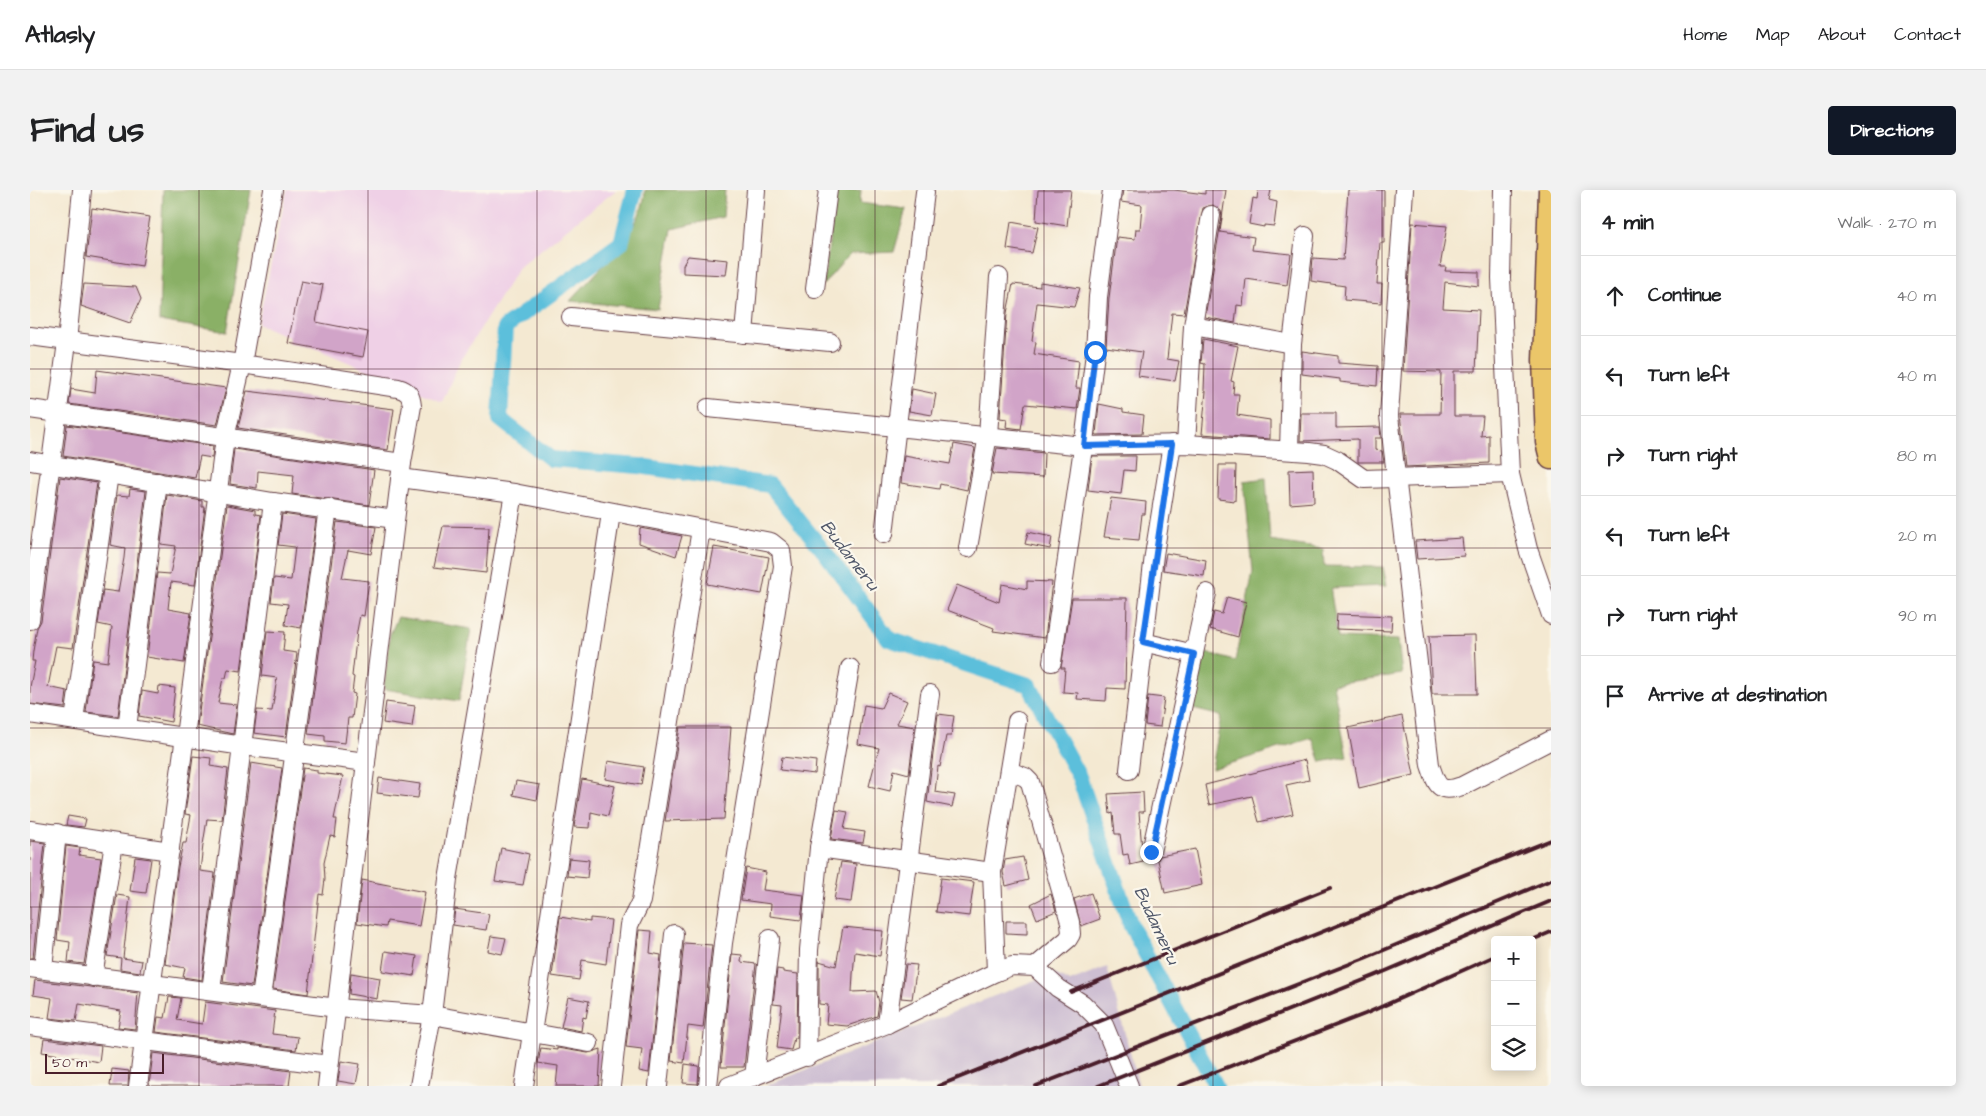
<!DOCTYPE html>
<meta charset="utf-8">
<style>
:root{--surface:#fff;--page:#f2f2f2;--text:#202124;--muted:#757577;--line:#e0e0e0;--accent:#111827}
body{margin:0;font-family:"Architects Daughter",sans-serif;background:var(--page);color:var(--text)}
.controls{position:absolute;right:15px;bottom:15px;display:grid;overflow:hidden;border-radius:5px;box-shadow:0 2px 12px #0003}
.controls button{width:45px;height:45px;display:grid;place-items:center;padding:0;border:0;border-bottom:1px solid var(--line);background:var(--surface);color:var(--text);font:25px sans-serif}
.scale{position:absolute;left:15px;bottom:12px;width:119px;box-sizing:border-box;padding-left:5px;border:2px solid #4a1f2b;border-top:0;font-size:14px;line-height:18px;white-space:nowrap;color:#4a1f2b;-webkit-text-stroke:4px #fbf7ec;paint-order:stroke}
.stop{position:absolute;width:15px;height:15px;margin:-11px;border:4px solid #1a73e8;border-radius:50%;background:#fff}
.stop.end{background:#1a73e8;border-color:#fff;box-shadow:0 1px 5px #0008}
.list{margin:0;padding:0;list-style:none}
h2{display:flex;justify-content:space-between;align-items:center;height:65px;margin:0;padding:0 20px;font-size:21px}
h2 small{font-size:16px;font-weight:400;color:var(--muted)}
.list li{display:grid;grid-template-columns:32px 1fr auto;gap:15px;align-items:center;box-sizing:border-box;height:80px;padding:0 20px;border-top:1px solid var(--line)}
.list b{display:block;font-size:19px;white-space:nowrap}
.list em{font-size:16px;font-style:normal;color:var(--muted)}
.icon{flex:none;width:28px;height:28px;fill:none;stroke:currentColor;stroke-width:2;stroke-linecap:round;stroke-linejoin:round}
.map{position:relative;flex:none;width:1521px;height:896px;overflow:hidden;border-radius:5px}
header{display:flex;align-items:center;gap:30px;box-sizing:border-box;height:70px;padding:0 25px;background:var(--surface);border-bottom:1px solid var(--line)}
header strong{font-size:24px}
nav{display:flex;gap:28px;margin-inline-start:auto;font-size:18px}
.intro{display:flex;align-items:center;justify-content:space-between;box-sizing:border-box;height:120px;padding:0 30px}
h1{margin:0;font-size:35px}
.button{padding:12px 22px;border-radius:5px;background:var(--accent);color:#fff;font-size:18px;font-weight:700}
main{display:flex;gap:30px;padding:0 30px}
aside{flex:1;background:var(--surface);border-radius:5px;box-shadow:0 2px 12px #0003}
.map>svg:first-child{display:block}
.built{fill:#efd0e6}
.industrial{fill:#cdbed2}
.forest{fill:#8ab066;stroke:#6a6848}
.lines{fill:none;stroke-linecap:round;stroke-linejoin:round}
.canal{stroke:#5cbfdb;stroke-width:16}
.building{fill:#d1a4c8}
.minor-casing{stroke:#643d44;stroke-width:20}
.major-casing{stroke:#643d44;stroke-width:25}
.minor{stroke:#fff;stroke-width:18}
.major{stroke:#ebc669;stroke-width:22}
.rail{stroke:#4a1f2b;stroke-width:4}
.major-bridge-casing{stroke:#643d44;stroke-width:25;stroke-linecap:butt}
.major-bridge{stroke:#ebc669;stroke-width:22}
.route{stroke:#1a73e8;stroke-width:6}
.grid{fill:none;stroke:#4a1f2b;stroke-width:1;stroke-opacity:0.55}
.labels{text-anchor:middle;stroke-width:4.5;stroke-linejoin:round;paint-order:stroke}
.water-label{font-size:18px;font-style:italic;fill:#505769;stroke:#fbf7ec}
</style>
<header>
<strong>Atlasly</strong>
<nav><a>Home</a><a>Map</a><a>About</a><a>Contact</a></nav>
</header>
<div class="intro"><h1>Find us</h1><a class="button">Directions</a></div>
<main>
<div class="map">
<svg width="1521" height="896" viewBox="0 0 1521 896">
<rect width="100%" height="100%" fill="#fbf7ec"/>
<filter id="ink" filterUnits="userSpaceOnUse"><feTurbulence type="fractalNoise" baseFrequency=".02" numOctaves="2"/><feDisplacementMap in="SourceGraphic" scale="10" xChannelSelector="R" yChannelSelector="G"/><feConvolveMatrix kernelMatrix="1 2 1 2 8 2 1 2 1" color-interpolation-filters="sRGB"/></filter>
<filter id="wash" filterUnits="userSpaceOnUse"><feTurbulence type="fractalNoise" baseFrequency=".0096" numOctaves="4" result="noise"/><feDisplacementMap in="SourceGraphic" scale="20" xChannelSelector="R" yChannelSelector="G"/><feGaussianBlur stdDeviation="1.12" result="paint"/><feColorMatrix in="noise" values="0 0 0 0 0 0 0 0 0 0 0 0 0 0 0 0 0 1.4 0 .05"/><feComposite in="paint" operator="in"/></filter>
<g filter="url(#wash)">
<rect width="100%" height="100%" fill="#f4e9d2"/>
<path class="built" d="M257 0H586L489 77 430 171 412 212 228 134Z"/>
<path class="industrial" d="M1077 777 1109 896H735L1023 783 1040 792Z"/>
<g class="forest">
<path d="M133 0H221L197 142 129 131Z"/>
<path d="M615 0H695L693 27 642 39 628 119 540 111C566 82 614 40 615 0Z"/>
<path d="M807 0H831L830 13 876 19 864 62 820 64 793 95Z"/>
<path d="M1236 288 1240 351 1293 359 1294 376 1353 377 1357 396 1302 398 1301 403 1308 448 1368 450 1372 484 1303 494 1317 567 1291 572 1282 548 1182 579 1191 526 1159 518 1170 461 1205 471 1223 381 1214 291Z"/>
<path d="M368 427 441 439 429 511 354 499 360 444Z"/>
</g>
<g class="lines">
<path class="canal" d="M605 0 591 53 475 137 470 229 521 269 609 276 740 295 797 365 859 449 999 495 1049 587 1101 736 1186 896"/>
</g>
<g id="blocks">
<g class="building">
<path d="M1008 0H1041L1037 36 1006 31Z"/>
<path d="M1093 0H1144L1175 4V0H1196L1190 42 1224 47 1222 60 1261 64 1257 95 1216 89 1213 116 1207 115 1205 133 1175 127 1192 26 1191 21 1183 15 1173 18 1154 124 1142 123 1137 169 1149 171 1145 191 1108 186 1112 162 1076 157 1079 108 1087 47 1105 49 1106 39H1110L1112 15 1091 12Z"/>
<path d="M1228 0H1241L1239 10 1247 12 1244 36 1234 35V37L1219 34 1223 8 1227 9Z"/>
<path d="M1318 0H1354V53H1350L1347 94H1352L1351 113 1314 110 1315 96 1281 91 1283 68 1313 70Z"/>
<path d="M62 18 120 27 112 76 56 67Z"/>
<path d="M981 32 1008 37 1002 63 977 59Z"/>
<path d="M1382 33 1417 36 1410 77H1416L1415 81 1449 82V96L1415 92 1413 118 1449 120 1446 181H1424V226H1453L1451 246 1459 245V273L1376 277 1370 224H1410L1411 182 1373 181Z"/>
<path d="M658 66 698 70 696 85 653 83V75Z"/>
<path d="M271 91 293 95 286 132 338 142 333 167 258 153Z"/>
<path d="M1010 92 1050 98 1044 117 1007 113 1002 151 1006 152 1004 164 1049 171 1046 198H1050L1047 219 995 214 991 239 976 237 977 229 970 228 977 123 983 94 1010 97Z"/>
<path d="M54 94 106 97 111 109 100 133 51 116Z"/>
<path d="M1173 149 1208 156 1201 191 1204 192 1203 204H1209L1207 225 1240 230V249L1172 244 1176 201H1174L1175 174 1171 173Z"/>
<path d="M1272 161 1308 166V173L1348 176 1347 196 1310 192V189L1272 184Z"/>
<path d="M67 180 196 198 187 235 39 214 41 199 65 203Z"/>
<path d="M882 199 906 204 902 225 879 221Z"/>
<path d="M217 201 364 219 358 260 208 238Z"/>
<path d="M1069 214 1093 219V222L1114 225 1112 244 1066 245Z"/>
<path d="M1271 223H1306V238L1350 237 1351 248H1345V260L1352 261 1354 272H1328V249L1270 251Z"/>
<path d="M37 235 183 256 182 268 170 266 165 288 33 266Z"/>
<path d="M924 254 945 258 937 300 910 294 909 299 871 293 874 266 920 274Z"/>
<path d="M967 258 1014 263 1013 287 962 284Z"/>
<path d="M204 259 344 280 339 315 262 304 264 285 228 281 227 298 200 294Z"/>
<path d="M1062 266H1106L1105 281 1094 280 1091 304 1058 300Z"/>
<path d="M1189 275H1206L1205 311 1188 309Z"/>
<path d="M1283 279 1284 312 1260 314 1259 280Z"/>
<path d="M30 287 67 293 43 458 26 456 18 497 37 501 35 518 0 514V497L5 471H2L3 461 7 438 11 431Z"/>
<path d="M100 299 116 301 88 526 56 522 63 470 78 472 82 437 68 434 73 400 88 402 94 368 95 358 80 355 87 305 99 306Z"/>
<path d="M137 305 172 311V317H175L165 395 141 392 138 419 161 423 154 473 117 467 127 383 140 384 146 356 131 354Z"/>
<path d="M1081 308 1116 312 1115 324H1112L1109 350 1074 347Z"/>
<path d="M197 315 225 320V324L231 325 211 481 198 479 196 488H193L188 513 207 515 203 544 167 536Z"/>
<path d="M252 324 286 329 271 438 255 435 258 414 241 412 244 388 261 390 265 357 248 355Z"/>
<path d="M307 332 346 337 341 364 318 360 312 388 339 391 334 426 330 425 327 441 322 486 324 487 322 503 325 504 322 528H318L315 553 295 551V546L278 544Z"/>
<path d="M413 336 459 337 456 383 404 377Z"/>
<path d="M610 338 652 346 646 366 609 353Z"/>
<path d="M998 342 1022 347 1020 359 995 354Z"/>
<path d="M1432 348 1434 366 1387 369 1385 351Z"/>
<path d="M684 357 739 367 732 404 677 394Z"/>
<path d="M1136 363 1176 370 1174 386 1133 380Z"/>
<path d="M997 391 1022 392 1015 448 963 441 964 438 917 420 927 395 969 412 972 394 997 399Z"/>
<path d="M1197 407 1216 412 1208 447 1180 439 1184 422 1192 424Z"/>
<path d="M1042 408H1097L1095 499 1077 498 1076 511 1047 509 1048 503 1033 502 1035 478H1031Z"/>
<path d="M1307 424 1362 426 1361 441 1306 439Z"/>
<path d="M237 441 255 442 253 461 267 463 256 547 224 543 227 520 242 521 247 488 232 486Z"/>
<path d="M1445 445 1447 504H1402L1399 446Z"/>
<path d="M129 496 145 498 141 532 109 526 112 501 128 504Z"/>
<path d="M858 503 877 511 867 534 885 537 879 584 864 580 860 601 839 596 849 558 828 554 834 515 851 518Z"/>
<path d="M1118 506 1134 508 1130 537 1115 535Z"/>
<path d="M356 512 385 516 382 537 353 533Z"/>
<path d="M908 524 924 526 921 546H916L910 577 908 576 905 602 925 605 922 617 897 612Z"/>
<path d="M1372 526 1384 585 1329 598 1318 538Z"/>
<path d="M650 537H701L694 629 635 631Z"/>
<path d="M163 566 181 568 180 576 198 579 192 630 177 629 173 655 170 681 185 683 172 790 153 787 155 778 135 774 148 677 153 653H156L161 625 155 624Z"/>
<path d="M752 567 786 571 785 584 750 580Z"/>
<path d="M1275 570 1279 590 1256 595 1263 624 1229 632 1222 606 1179 615 1175 595Z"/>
<path d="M578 571 614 577 611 595 575 589Z"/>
<path d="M221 573 252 578 222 796 193 792Z"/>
<path d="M273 578 287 580V583L313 586 304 629H307L305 647 300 646 294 673 295 689 293 705 289 704 278 804 243 799Z"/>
<path d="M349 588 390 594 388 608 347 603Z"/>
<path d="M552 589 585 596 578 626 561 622 560 638 544 637Z"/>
<path d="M486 591 510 595 507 610 483 605Z"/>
<path d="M1113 602 1114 622H1109L1113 672 1100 675 1098 664 1093 665 1090 644H1085L1083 623 1080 624 1078 604Z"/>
<path d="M806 620 818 622 814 639 835 642 833 653 801 649Z"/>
<path d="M38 626 56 629 54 637 36 635Z"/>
<path d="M0 651 15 653 3 768H0Z"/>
<path d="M36 656 50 658 49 665 71 668 54 774 38 772 40 752 27 750Z"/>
<path d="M471 658 499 664 493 695 465 691Z"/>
<path d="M1165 659 1172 695 1135 703 1128 670 1130 666Z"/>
<path d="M105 667 121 669 116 703 100 701Z"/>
<path d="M993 667 998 690 976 696 973 682 975 670Z"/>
<path d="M539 668 559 670 557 688 537 686Z"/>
<path d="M811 672 826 674 821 712 804 710Z"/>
<path d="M716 678 736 682 733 700 774 705 771 730 740 726 741 714 711 710Z"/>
<path d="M911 688 944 692 939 726 906 722Z"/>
<path d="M332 690 395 702 389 736 357 731 356 737 327 733Z"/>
<path d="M1061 703 1070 729 1051 736 1044 709Z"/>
<path d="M1021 704 1026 721 1007 729 1001 714Z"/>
<path d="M87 705 100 707 93 768 112 771 110 782 90 779 91 768 77 766Z"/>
<path d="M425 719 459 724 456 740 423 735Z"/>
<path d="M530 727 560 732V728L581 730 576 774 552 770 549 790 522 786Z"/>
<path d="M976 731H997V744L976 743Z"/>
<path d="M813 737 853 741 850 766 825 762 823 784 822 802 846 801 849 812 847 826 817 836 796 834 798 815 789 814V771L806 776Z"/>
<path d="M609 740 622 741 620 763 631 765 619 883 609 881 612 859 596 857Z"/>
<path d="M461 746 476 748 472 764 458 761Z"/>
<path d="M654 753 682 755 673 838 658 836 654 873 641 871Z"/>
<path d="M355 761 387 766 384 786 352 781Z"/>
<path d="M702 764 712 765 711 772 726 774 714 877H691Z"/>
<path d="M876 774 887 775 882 809 871 808Z"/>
<path d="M747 779 753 780V782L768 784 767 848H764L761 860 747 858 752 815 743 814Z"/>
<path d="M321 783 350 788 347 809 319 804Z"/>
<path d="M5 790 108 803 105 839 88 837 91 821 49 814 46 831 19 828 22 808 3 805Z"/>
<path d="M139 807 151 808 147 830 172 834 175 812 245 821 242 844 268 847 266 860 126 842 128 827 135 828Z"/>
<path d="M538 807 559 811 556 828 553 827 551 841 531 837Z"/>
<path d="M14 849 71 856 69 872 12 862Z"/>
<path d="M511 858 527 860V858L558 863 571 859 569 896H526L528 876 508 873Z"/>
<path d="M123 863 261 881 259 896H119Z"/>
<path d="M311 871 330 874 326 894 308 891Z"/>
<path d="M655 874 669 876 668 894 653 893Z"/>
<path d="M82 879 99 881 98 896H80Z"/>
</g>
</g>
</g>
<g filter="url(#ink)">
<use href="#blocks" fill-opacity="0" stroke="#643d44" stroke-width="1"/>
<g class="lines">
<defs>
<g id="minor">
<path d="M1374 0 1359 226 1400 575C1407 595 1408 604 1432 596L1521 550"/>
<path d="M1473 0 1471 88 1480 284 1498 359 1521 425"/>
<path d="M785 99 798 0"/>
<path d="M541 127 800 152"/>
<path d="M1163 136 1262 154"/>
<path d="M714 144 726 0"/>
<path d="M0 146 212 174 368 198C379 201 381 206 382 216L372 273 297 896"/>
<path d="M678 218 1054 256 1156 254 1279 262 1294 264 1307 270 1334 289 1480 284"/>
<path d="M0 219 372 273"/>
<path d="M1156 254 1163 136 1181 25"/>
<path d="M1259 260 1262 154 1275 46"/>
<path d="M0 271 243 312 365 329"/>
<path d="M370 288 484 303 741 352 751 360 753 376 693 753 678 896"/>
<path d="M854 344 895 2"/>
<path d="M938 358 958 245 969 87"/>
<path d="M0 430 37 152 52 0"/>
<path d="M1113 452 1164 464"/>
<path d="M1022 472 1055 244 1065 163 1068 107 1082 0"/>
<path d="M0 524 213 556 336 572"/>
<path d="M44 530 79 284"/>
<path d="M97 538 128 292"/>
<path d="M1099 580 1124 365 1142 254"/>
<path d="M979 581 995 587 1000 592 1040 732 1041 744 1038 749 1005 777"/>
<path d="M0 640 140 661"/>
<path d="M789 658 820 478"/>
<path d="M1121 662 1177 403"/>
<path d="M0 778 307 818 402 825 559 853"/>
<path d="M13 779 27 643"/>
<path d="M966 782 982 776 1005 777 1028 798 1053 814 1074 835 1099 896"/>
<path d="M63 787 84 653"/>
<path d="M181 801 243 312"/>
<path d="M231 808 298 318"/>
<path d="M857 834 900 504"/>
<path d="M0 836 299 875"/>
<path d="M777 867 779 760 789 658 962 682"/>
<path d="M724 887 740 749"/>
<path d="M108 896 195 248 212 174 243 0"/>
<path d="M389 896 402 825 418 689 484 303"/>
<path d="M494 896 581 323"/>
<path d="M581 896 599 735 611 711 671 339"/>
<path d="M628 896 644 744"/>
<path d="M699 896 857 834 966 782 962 682 987 531"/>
</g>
<path id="major" d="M1518 62 1514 170 1517 252 1521 268"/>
</defs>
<use href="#minor" class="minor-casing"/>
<use href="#major" class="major-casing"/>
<use href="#minor" class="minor"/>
<use href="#major" class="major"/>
<g class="rail">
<path d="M1502 750 1521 742"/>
<path d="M1041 802 1300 698"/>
<path d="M908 896 1521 650"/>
<path d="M1006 896 1335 768 1521 690"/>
<path d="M1068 896 1344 786 1521 711"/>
<path d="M1149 896 1335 824 1465 766"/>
</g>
<defs>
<path id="major-bridge" d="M1518 62 1520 0"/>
</defs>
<use href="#major-bridge" class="major-bridge-casing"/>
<use href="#major-bridge" class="major-bridge"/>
</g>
</g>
<g class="lines" filter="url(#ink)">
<path class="route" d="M1065 162 1054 256 1142 254 1113 452 1164 464 1121 662"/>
</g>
<path class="grid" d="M169 0V896M338 0V896M507 0V896M676 0V896M845 0V896M1014 0V896M1183 0V896M1352 0V896M0 179H1521M0 358H1521M0 538H1521M0 717H1521"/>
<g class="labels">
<g class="water-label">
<text transform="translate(820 365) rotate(52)" y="6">Budameru</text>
<text transform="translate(1127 735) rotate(65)" y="6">Budameru</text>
</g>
</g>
</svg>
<div class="controls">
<button>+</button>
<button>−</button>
<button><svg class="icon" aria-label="layers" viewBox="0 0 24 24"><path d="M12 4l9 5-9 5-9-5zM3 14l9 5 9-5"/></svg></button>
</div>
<div class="scale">50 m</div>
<div class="stop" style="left:1065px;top:162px"></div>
<div class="stop end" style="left:1121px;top:662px"></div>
</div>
<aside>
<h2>4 min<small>Walk · 270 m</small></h2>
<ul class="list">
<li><svg class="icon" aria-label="ahead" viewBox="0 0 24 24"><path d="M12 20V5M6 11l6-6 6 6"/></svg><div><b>Continue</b></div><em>40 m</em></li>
<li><svg class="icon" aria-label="left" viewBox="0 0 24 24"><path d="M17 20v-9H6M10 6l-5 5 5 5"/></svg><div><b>Turn left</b></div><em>40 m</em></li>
<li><svg class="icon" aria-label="right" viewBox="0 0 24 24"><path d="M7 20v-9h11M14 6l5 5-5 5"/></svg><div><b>Turn right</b></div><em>80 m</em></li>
<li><svg class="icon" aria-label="left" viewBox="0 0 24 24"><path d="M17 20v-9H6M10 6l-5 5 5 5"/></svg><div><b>Turn left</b></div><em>20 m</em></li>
<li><svg class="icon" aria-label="right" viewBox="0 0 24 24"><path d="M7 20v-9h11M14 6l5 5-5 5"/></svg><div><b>Turn right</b></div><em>90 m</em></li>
<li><svg class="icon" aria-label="arrive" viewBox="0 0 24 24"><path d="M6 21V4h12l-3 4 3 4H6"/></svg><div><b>Arrive at destination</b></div></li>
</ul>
</aside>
</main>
